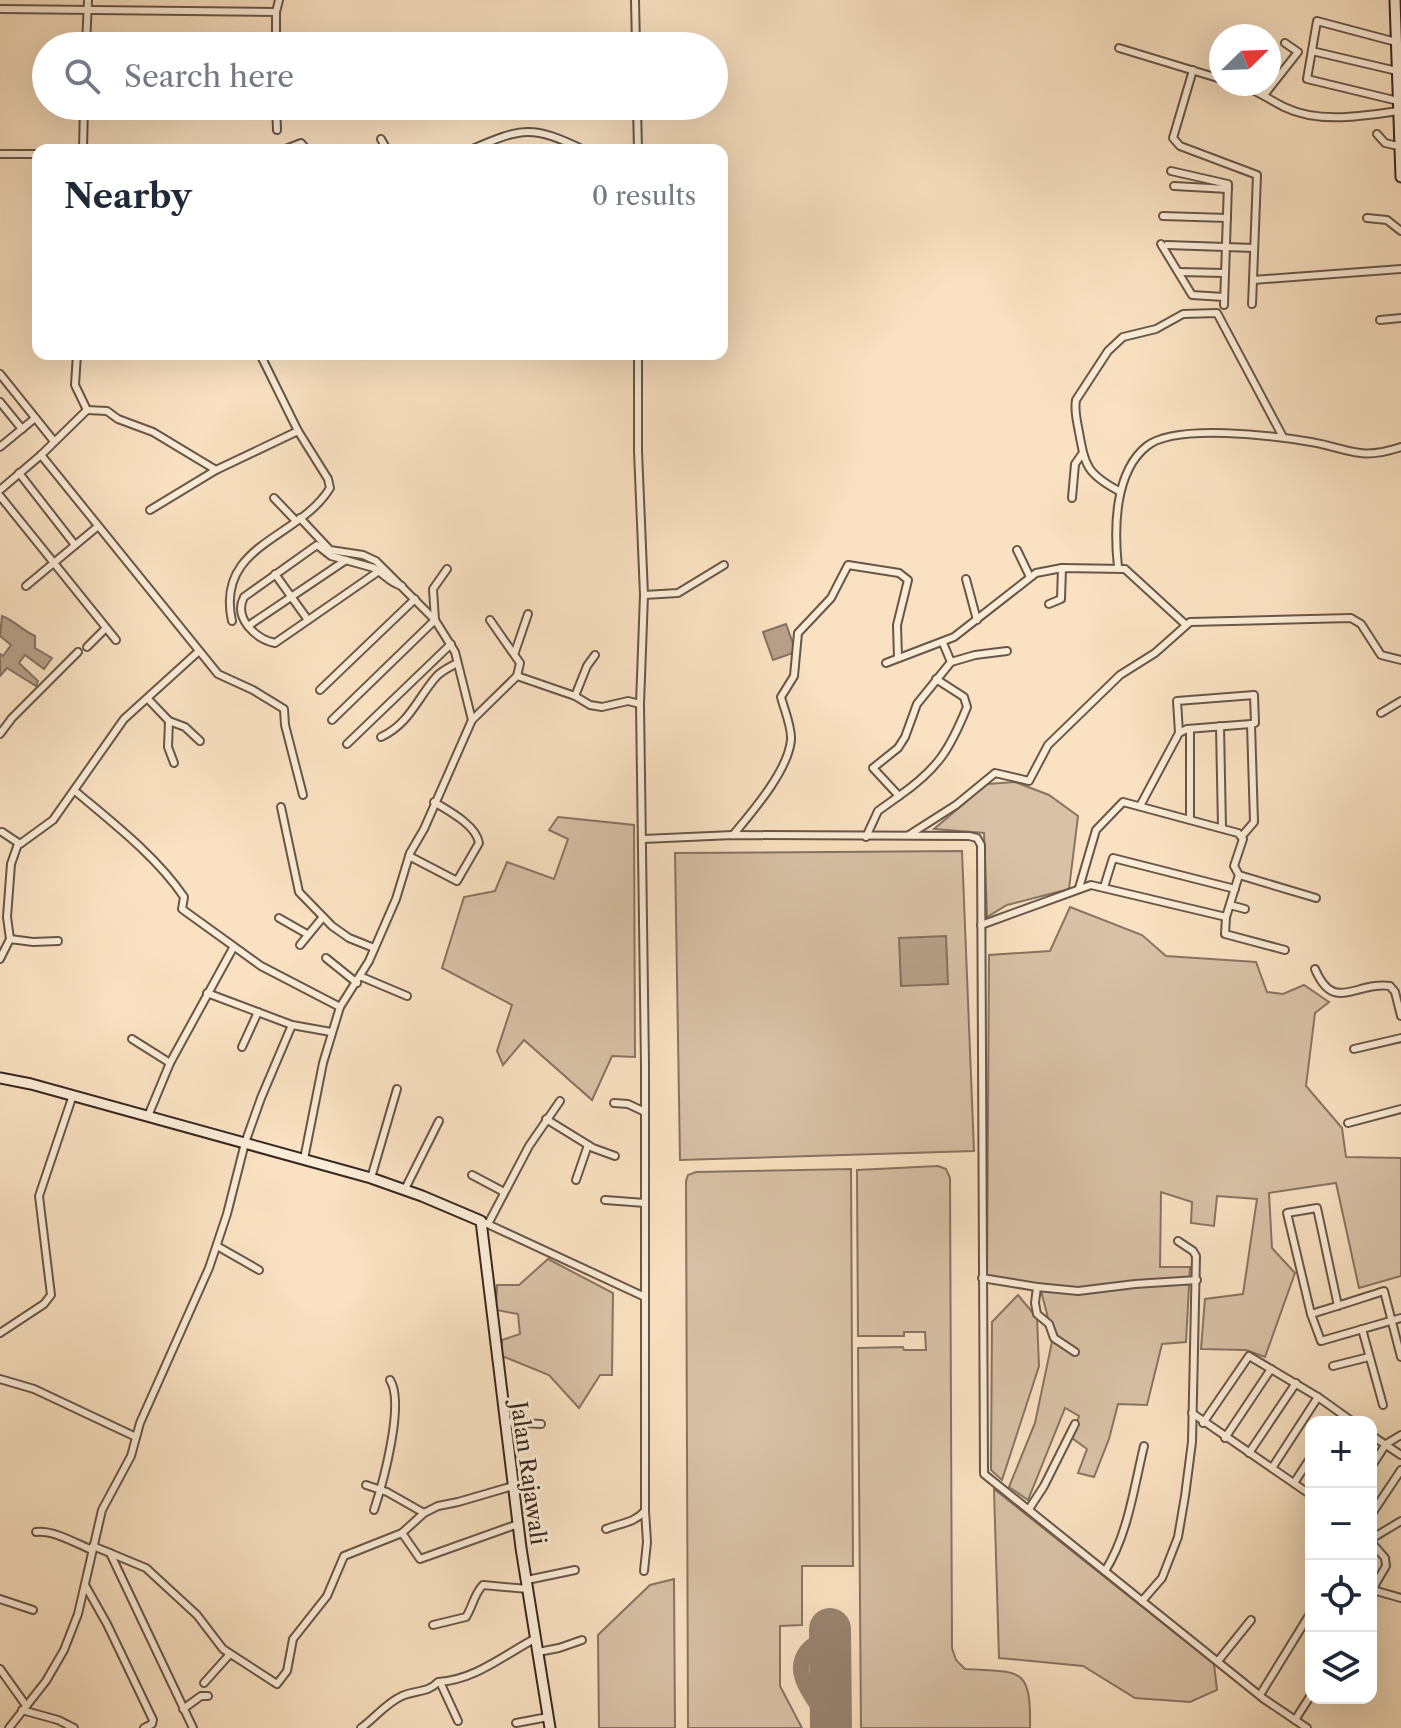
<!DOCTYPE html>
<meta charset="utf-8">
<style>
:root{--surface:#fff;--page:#f6f6f7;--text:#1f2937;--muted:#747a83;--line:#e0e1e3}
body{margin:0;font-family:"Libre Caslon Text",serif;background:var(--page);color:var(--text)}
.controls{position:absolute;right:24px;bottom:24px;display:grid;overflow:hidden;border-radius:16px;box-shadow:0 8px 32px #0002}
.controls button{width:72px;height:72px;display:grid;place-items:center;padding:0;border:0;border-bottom:2px solid var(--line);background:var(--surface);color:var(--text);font:40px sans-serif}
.compass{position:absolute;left:1209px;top:24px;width:72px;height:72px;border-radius:50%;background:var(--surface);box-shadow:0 8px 32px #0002;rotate:67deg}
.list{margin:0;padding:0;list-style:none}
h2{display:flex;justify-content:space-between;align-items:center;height:104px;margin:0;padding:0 32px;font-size:34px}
h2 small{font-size:26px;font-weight:400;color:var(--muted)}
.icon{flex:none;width:44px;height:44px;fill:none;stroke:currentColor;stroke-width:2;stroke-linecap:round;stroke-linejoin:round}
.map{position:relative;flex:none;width:1401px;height:1728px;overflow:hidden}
.search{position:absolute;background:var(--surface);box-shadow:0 8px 32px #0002;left:32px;top:32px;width:696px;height:88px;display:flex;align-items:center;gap:20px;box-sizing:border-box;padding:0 28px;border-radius:44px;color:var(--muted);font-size:30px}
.panel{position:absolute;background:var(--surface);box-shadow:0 8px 32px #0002;left:32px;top:144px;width:696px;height:216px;border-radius:16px}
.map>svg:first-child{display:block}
.green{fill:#d8c1a6;stroke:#887463;stroke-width:2}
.water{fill:#b7a28a;stroke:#847160;stroke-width:2}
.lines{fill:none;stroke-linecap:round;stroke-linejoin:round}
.taxiway{stroke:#988470;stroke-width:16}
.runway{stroke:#988470;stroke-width:42}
.street-casing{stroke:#685648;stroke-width:10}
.secondary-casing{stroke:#382720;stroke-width:13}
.street{stroke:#fbecd7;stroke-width:6}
.secondary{stroke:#fbecd7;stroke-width:9}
.labels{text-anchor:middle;stroke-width:6;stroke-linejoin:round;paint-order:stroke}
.street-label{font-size:22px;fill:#382720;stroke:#fbecd7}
</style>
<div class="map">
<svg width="1401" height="1728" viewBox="0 0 1401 1728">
<rect width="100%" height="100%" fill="#f9e1c1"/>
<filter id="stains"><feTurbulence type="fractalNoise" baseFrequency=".0025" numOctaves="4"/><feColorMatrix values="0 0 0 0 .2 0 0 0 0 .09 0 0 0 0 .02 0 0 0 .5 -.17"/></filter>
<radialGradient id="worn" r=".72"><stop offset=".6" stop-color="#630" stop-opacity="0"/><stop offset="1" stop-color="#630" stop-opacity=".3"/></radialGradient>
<g class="green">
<path d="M1015 782 1049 795 1078 816 1069 889 1007 905 987 917 984 833 934 829 987 784Z"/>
<path d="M558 817 634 825 635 1057 612 1056 592 1100 524 1040 503 1065 497 1051 512 1005 442 968 464 897 495 891 507 862 554 879 568 839 549 830Z"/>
<path d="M962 851 974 1151 680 1160 675 853Z"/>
<path d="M1070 907 1142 935 1166 956 1256 962 1267 992 1283 994 1304 985 1329 1002 1315 1013 1306 1086 1342 1128 1346 1157 1401 1158V1276L1359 1288 1336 1183 1269 1193 1272 1248 1295 1273 1265 1357 1246 1350 1201 1349 1205 1299 1243 1294 1257 1199 1217 1196 1214 1226 1191 1223 1192 1202 1161 1192 1160 1267H1190L1186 1342 1162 1344 1147 1405 1118 1404 1109 1439 1094 1477 1078 1473 1087 1449 1072 1438 1079 1416 1065 1408 1028 1500 1009 1487 1035 1423 1053 1337 1041 1291 1010 1279 987 1276 989 955 1050 951Z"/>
<path d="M938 1166 946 1169 950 1178 952 1648 956 1660 965 1669C1021 1672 1031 1666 1030 1728H861L858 1348 903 1347 904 1350H926L925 1332H904V1336H858L857 1170Z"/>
<path d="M851 1169 853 1566H802V1625L780 1626V1686L802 1728H688L686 1181 688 1175 696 1172Z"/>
<path d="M548 1259 613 1293 612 1375H600L579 1408 549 1375 502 1356V1340L520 1334 518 1314 496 1310 497 1285H519Z"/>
<path d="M1018 1295 1037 1318 1039 1366 1002 1480 991 1470 992 1322Z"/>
<path d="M994 1489 1214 1664 1217 1690 1190 1702 1135 1698 1083 1666 999 1658Z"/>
<path d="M674 1579 675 1728H599L598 1635 650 1585Z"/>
</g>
<g class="water">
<path d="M2 616C15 621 22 630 35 636V648L52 658 44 669 25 655 19 663 38 681 36 686 7 668 0 676V654L3 656 11 645 0 636Z"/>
<path d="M786 624 796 652 773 660 763 632Z"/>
<path d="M946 936 948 984 901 986 899 938Z"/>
</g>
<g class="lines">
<path class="taxiway" d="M831 1695 838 1674 839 1651 830 1641C820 1641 814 1643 807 1651 787 1677 822 1704 831 1728"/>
<path class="runway" d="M830 1629 831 1728"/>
<defs>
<g id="street">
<path d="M635 0 636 46"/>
<path d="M0 9 276 12V46"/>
<path d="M276 12 279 0"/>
<path d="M1396 42 1317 21 1307 79 1398 101"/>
<path d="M86 46 88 0"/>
<path d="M1119 48 1221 79"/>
<path d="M1312 51 1397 71"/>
<path d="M1193 70 1173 138 1180 146 1257 175 1253 280 1401 269"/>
<path d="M1238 84C1255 89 1268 99 1284 107 1319 124 1362 116 1398 111"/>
<path d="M1264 95 1298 52 1285 43"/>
<path d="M276 106 277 130"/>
<path d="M637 106 638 150"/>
<path d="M1377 134 1385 143 1398 146"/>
<path d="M381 139 387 150"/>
<path d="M83 150 84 106"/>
<path d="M283 150 301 143 307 150"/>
<path d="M470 150C523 127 532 125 584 150"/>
<path d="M0 154H38"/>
<path d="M1171 171 1228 184 1224 305"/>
<path d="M1174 186 1228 189"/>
<path d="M1163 216 1227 218"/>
<path d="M1367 218 1387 220 1401 231"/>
<path d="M1161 244 1192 295 1224 297"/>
<path d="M1167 245 1254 248"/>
<path d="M1179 272 1225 273"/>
<path d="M1252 304 1253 280"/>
<path d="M1380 320 1401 318"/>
<path d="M77 354 75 385 87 410"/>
<path d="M0 374 53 440"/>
<path d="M0 402 22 429"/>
<path d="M87 410 107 411 118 419 153 432 216 470 298 431"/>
<path d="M0 447 34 419"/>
<path d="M41 455 218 674 253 690 284 709 285 725 303 795"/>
<path d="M19 473 75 545"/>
<path d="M0 490 41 455 87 410"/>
<path d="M1119 491C1087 474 1085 466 1079 432 1077 421 1074 411 1076 400L1108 351 1123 337 1156 329 1183 314 1217 313 1283 437"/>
<path d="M0 496 116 640"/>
<path d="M274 498 296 521"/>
<path d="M1072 498 1075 464 1082 454"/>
<path d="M150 510 216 470"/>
<path d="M300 518 330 550 363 555 376 561 435 620 455 652 472 720"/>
<path d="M1017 550 1030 577"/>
<path d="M1118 567C1114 530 1114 472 1147 446 1176 423 1275 436 1311 442 1351 449 1358 461 1401 447"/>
<path d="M379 571 275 643C256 639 233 618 244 597L317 545 331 556 374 568C384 574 390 583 402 586"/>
<path d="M275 574 308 620"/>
<path d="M966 579 977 620"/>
<path d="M26 586 97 527"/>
<path d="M644 595 678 593 724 565"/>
<path d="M1049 604 1061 599 1062 568"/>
<path d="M435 620 433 589 447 569"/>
<path d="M490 620 520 663 517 676"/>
<path d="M232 621C215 544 299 539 330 488L328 479 298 431 260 354"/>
<path d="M248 626 346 560"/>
<path d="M87 647 106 628"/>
<path d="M515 652 528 614"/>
<path d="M951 662 975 655 1007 651"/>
<path d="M886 663 954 637 1036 573 1062 568 1125 569 1185 624"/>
<path d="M320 690 415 599"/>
<path d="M575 696 587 666 595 655"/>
<path d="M148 699 169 721 168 747 174 763"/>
<path d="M1381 713 1401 701"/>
<path d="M332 720 435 620"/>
<path d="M169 721 185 727 200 741"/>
<path d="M1220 726 1222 828"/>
<path d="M1190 729V820"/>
<path d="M1179 733 1177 701 1254 695 1255 723 1251 724 1254 822 1242 836"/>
<path d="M0 734 12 718 78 652"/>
<path d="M381 737C409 724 417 699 436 677 441 671 450 667 457 663"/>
<path d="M347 744 451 644"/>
<path d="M75 791C113 823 156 856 184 897L182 909 261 966 340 1007"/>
<path d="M899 796C938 769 950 749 967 707L964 697 936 679"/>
<path d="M1140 806 1179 733 1187 729 1251 724"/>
<path d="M281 807 299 892 332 926 349 938 374 948"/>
<path d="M2 832 20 844 53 820 124 719 199 651"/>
<path d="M733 835C752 812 788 771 791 740 792 727 784 709 781 697L794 676 798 633 831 598 848 565 899 573 908 580 897 625 898 658"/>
<path d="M909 835 956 805 995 773 1029 781 1048 745 1120 675 1155 653 1190 622 1351 618 1361 624 1381 655 1401 660"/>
<path d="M866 837 878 811 899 796 873 768 898 748 905 737 917 704 951 662 943 643"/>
<path d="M643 839 733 835 969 836 977 838 981 845 984 1474 1264 1699 1307 1728"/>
<path d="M409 856 457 881 479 843C476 825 449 811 434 802"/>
<path d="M1239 875 1226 917 1225 934 1285 950"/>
<path d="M1104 887 1113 858 1235 889"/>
<path d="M1079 888 1096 830 1123 802 1238 833 1243 839 1234 866 1239 875 1316 898"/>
<path d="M1230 905 1245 909"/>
<path d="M279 918 307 934"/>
<path d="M981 925 1091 885 1226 917"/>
<path d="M10 939 33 942 58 941"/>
<path d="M300 945 323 917"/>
<path d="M326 958 357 983"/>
<path d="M0 959 10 939 7 917 11 864 18 844"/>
<path d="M1315 969C1334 1014 1356 981 1390 986L1395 992 1401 1016"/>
<path d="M362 977 407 996"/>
<path d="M207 993 292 1025 331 1032"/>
<path d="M132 1039 170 1063"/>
<path d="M242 1047 258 1012"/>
<path d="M1354 1049 1401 1038"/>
<path d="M614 1103 628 1104 645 1112"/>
<path d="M148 1116 170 1063 233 948"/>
<path d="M546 1119 593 1148 615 1156"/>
<path d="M1348 1123 1401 1109"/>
<path d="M304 1159 323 1063 340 1007 369 961 396 899 410 853 424 829 472 720 517 676 575 696 590 705 602 707 628 701 640 704"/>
<path d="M472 1175 504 1192"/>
<path d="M371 1178 397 1089"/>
<path d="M576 1180 588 1145"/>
<path d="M405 1189 439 1121"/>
<path d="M605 1200 645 1203"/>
<path d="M481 1221 645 1297"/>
<path d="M488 1224 529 1146 560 1101"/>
<path d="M217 1246 259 1270"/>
<path d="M982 1278 1037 1287 1035 1303 1037 1314 1049 1324 1054 1338 1075 1352"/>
<path d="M1037 1287 1078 1291 1135 1284 1197 1280"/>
<path d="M1338 1306 1317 1208 1287 1213 1311 1314C1335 1307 1359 1299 1384 1291L1401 1357"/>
<path d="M1311 1314 1321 1341 1401 1318"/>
<path d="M1362 1329 1383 1405"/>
<path d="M0 1333 44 1304 51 1295 39 1196 73 1095"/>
<path d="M1333 1366 1369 1357"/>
<path d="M0 1379 34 1389 136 1437"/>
<path d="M1192 1413 1311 1495"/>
<path d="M504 1422 541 1424"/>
<path d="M1203 1423 1249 1356 1318 1397 1353 1422"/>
<path d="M1371 1435 1401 1455"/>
<path d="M1225 1438 1271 1369"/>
<path d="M1249 1453 1296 1383"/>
<path d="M1371 1467 1386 1444 1401 1435"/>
<path d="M1272 1468 1318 1397"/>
<path d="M1294 1483 1311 1457"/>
<path d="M366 1485 387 1492 424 1513"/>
<path d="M1029 1509 1044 1486 1075 1424"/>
<path d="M374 1510C383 1483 405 1403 390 1380"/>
<path d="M1371 1515 1401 1470"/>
<path d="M606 1529C621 1523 634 1523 645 1511V1066L640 704 644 595 638 451V354"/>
<path d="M36 1532C54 1530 75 1543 92 1550"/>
<path d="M402 1533 420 1559 518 1524"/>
<path d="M1371 1539 1401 1521"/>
<path d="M1371 1542 1385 1558 1386 1566 1376 1583 1371 1598"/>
<path d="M93 1546 146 1568 197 1615 223 1649 277 1684 287 1671 293 1639 327 1596 344 1556 402 1533 424 1513 438 1506 458 1502 513 1486"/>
<path d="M110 1553 193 1728"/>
<path d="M644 1571 647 1542 645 1511"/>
<path d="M1105 1571C1128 1535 1134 1487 1144 1446"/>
<path d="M527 1580 575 1570"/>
<path d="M85 1585 107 1624 153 1720 152 1724 144 1728"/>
<path d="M1373 1590 1401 1598"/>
<path d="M0 1599 33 1610"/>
<path d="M1142 1601 1162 1578 1178 1537 1185 1496 1192 1442 1196 1256 1193 1251 1178 1241"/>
<path d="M433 1625 466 1617C473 1606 474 1594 483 1585L528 1589"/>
<path d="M538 1652 559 1648 582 1640"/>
<path d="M1218 1661 1251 1620"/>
<path d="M0 1669 25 1704"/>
<path d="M440 1682 458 1721"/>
<path d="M204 1683 230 1654"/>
<path d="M1260 1695 1311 1612"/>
<path d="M183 1709 201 1696H208"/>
<path d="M22 1710 58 1720 74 1728"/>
<path d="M1295 1720 1311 1695"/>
<path d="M516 1723 548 1717"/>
<path d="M9 1728 46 1681 64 1650 78 1614 102 1510 131 1456 140 1423 209 1268 227 1214 245 1143 261 1098 292 1025"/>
<path d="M361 1728C375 1718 386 1703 402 1696 415 1690 428 1693 438 1682 475 1680 504 1655 536 1638"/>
</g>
<g id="secondary">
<path d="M1395 0 1401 177"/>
<path d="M0 1078 31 1084 371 1178 422 1196 481 1221 521 1548 550 1728"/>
</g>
</defs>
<use href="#street" class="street-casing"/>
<use href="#secondary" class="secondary-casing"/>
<use href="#street" class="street"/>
<use href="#secondary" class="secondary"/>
</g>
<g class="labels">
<g class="street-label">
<text transform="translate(529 1473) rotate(82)" y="8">Jalan Rajawali</text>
</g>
</g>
<rect width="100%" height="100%" filter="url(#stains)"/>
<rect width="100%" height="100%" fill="url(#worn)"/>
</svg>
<div class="controls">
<button>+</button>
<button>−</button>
<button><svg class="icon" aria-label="locate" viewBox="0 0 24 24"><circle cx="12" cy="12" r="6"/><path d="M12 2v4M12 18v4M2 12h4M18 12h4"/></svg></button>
<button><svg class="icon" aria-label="layers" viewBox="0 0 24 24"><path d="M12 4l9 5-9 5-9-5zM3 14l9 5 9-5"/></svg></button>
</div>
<svg class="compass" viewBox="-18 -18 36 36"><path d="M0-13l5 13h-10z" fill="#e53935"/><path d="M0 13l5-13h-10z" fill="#747a83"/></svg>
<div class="search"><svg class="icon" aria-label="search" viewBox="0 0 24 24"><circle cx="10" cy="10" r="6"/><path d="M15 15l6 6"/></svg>Search here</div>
<section class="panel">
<h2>Nearby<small>0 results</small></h2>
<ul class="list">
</ul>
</section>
</div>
